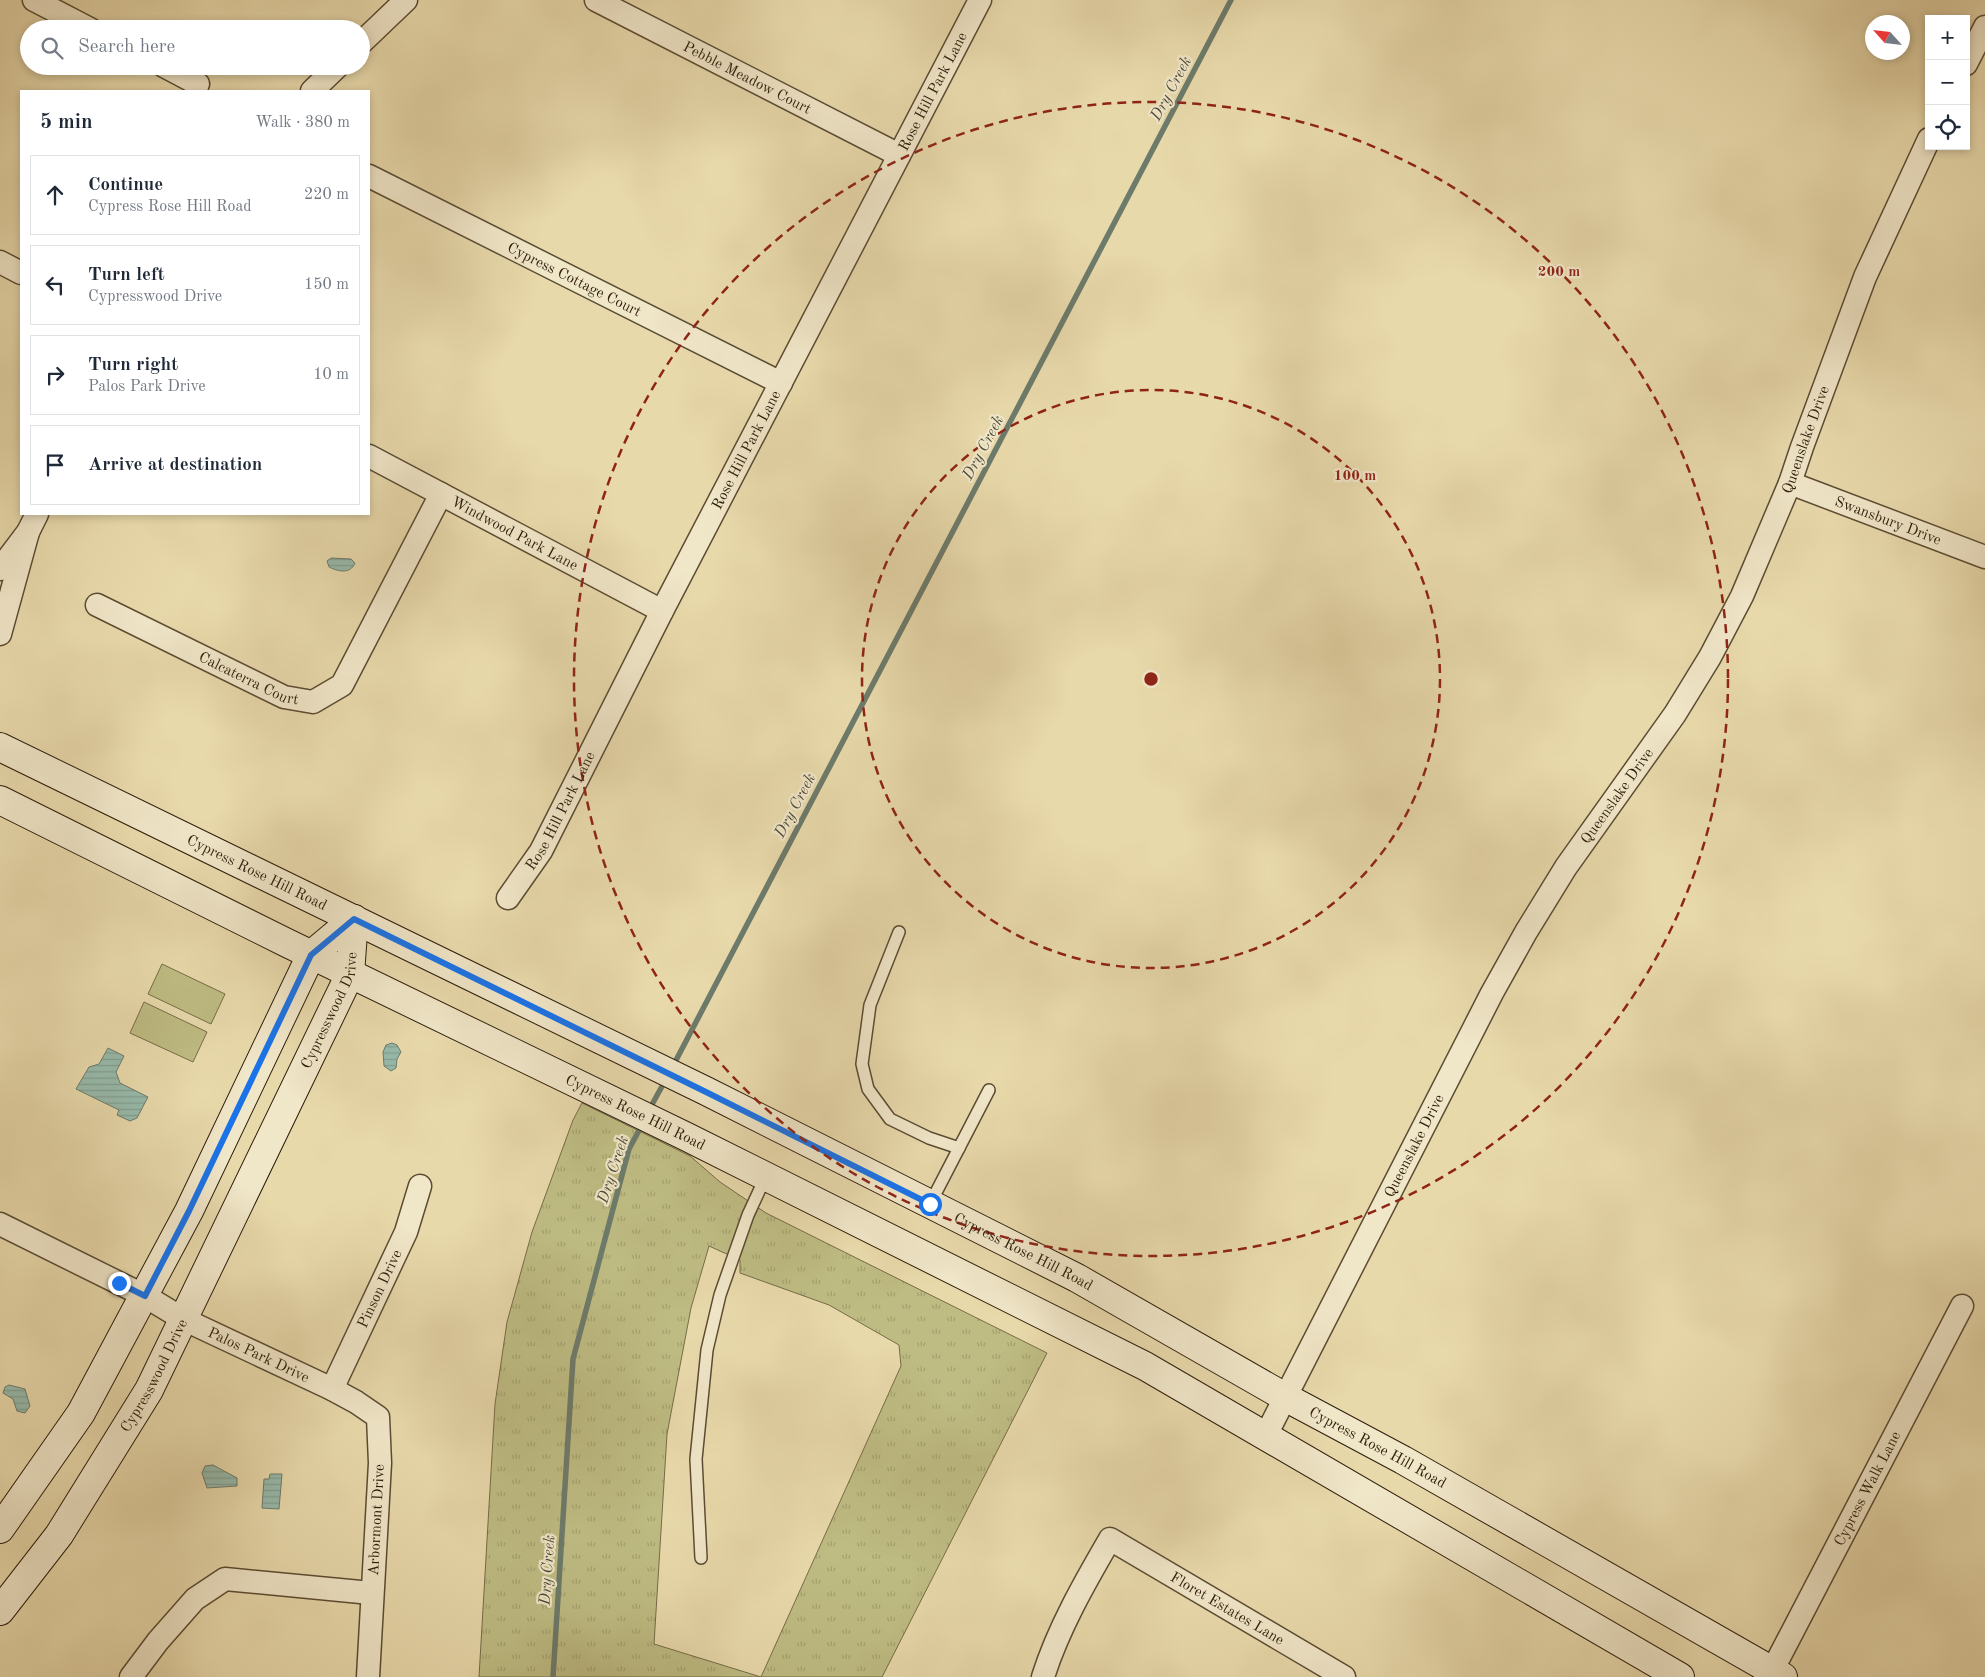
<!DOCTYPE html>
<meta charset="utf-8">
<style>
:root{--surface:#fff;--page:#f2f2f3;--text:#1f2937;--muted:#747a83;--line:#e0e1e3}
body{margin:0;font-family:"Old Standard TT",serif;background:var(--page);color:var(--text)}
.controls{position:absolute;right:15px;top:15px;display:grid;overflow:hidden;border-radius:0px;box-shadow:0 2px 8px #0003}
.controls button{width:45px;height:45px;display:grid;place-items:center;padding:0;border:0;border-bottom:1px solid var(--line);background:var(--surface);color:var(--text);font:25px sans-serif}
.compass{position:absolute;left:1865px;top:15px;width:45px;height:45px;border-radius:50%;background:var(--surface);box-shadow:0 2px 8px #0003;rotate:297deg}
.stop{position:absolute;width:15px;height:15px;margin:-11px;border:4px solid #1a73e8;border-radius:50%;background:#fff}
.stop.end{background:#1a73e8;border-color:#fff;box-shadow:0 1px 5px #0008}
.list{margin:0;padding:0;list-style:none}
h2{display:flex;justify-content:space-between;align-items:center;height:65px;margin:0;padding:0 20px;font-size:21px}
h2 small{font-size:16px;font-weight:400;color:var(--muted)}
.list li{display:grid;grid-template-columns:32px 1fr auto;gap:15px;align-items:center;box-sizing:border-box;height:80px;margin:0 10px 10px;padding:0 10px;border:1px solid var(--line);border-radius:0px}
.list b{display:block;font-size:19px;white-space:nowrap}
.list p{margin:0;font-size:16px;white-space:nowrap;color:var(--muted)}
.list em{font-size:16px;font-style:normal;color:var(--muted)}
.icon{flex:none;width:28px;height:28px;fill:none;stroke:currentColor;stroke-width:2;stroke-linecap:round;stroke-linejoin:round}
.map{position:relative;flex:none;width:1985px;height:1677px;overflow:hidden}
.search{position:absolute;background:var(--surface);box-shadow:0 2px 8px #0003;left:20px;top:20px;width:350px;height:55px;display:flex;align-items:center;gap:12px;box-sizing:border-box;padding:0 18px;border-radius:28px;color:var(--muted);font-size:19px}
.panel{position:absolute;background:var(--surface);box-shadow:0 2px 8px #0003;left:20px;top:90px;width:350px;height:425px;border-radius:0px}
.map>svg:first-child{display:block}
.grass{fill:url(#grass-tufts);stroke:#766c47;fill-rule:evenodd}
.park{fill:#bebc83;stroke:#766c47}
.water{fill:url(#water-rules);stroke:#6d7b6b}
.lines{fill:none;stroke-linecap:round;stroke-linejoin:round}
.stream{stroke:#6d7b6b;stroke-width:5.5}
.service-casing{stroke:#5c4c33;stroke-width:14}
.minor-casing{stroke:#5c4c33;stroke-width:25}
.secondary-casing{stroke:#2d1d0b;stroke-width:30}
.service{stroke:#f0e6c8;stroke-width:11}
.minor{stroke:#f0e6c8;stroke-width:22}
.secondary{stroke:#f0e6c8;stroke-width:28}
.route{stroke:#1a73e8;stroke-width:6}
.ring{fill:none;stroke:#8f2418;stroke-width:2.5;stroke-dasharray:9 6}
.labels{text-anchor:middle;stroke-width:4.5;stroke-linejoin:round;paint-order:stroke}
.street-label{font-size:15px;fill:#2d1d0b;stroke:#f0e6c8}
.water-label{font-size:16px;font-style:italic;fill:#4d4c3b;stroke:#f0e6c8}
.centre{fill:#8f2418;stroke:#f0e6c8;stroke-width:2.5}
.ring-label{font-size:15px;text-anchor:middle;font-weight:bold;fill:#8f2418;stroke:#f0e6c8;stroke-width:4.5;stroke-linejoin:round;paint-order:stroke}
</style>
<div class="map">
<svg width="1985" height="1677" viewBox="0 0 1985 1677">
<defs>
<pattern id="grass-tufts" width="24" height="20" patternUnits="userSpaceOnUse" patternTransform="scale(1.25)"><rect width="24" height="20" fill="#bebc83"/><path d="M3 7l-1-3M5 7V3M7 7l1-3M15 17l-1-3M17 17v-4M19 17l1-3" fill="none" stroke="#a4a170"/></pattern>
<pattern id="water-rules" width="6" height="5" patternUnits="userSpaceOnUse" patternTransform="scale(1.25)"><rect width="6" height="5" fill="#97baab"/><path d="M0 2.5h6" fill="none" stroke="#829f92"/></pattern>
</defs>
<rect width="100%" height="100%" fill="#e8d9ab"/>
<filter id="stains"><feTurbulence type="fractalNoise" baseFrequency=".004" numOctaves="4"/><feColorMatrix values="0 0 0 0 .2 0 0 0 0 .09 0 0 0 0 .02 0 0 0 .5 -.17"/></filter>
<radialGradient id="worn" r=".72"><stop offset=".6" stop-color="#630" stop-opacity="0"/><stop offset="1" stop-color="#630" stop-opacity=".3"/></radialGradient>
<path class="grass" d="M582 1103 690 1156 720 1182 766 1213 1047 1353 882 1677H479L495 1404 507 1322 532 1232 573 1120ZM709 1246 740 1260V1273L829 1305 899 1345 901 1366 761 1677 654 1644 667 1434 691 1308Z"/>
<g class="park">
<path d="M162 964 225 994 211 1024 148 994Z"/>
<path d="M144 1002 207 1032 193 1062 130 1033Z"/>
</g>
<g class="water">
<path d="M331 558 351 559 355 563C350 575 337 571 329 567L327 561Z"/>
<path d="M392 1043 397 1045 401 1052 397 1059 396 1068 391 1071 384 1066 383 1052 386 1045Z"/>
<path d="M108 1048 124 1056 116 1072 120 1083 148 1097 137 1118 130 1121 117 1115 119 1110 76 1089 89 1067 99 1064Z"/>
<path d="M9 1385 25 1389 30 1406 25 1413 17 1411 13 1399 3 1393 5 1387Z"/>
<path d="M213 1465 237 1478V1486L207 1488 202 1473 205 1466Z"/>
<path d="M270 1474H282L279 1509 262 1508 264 1479H269Z"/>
</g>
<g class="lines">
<g class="stream">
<path d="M673 1066 1231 0"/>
<path d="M649 1110 666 1079"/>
<path d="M553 1677 573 1359 629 1149 643 1123"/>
</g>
<defs>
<g id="service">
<path d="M899 932 870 1005 862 1064 868 1089 890 1119 929 1138 959 1148"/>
<path d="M930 1204 989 1090"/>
<path d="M701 1558 696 1459 707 1350 720 1295 748 1215 766 1176"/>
</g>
<g id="minor">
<path d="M34 0 90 29"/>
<path id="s1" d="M596 0 899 155"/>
<path d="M361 43 406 0"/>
<path d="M1966 64 1985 27"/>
<path d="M164 66 198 84"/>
<path d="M312 91 338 66"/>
<path id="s2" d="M369 176 781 383"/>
<path d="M0 262 21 273"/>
<path id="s3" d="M369 456 662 611"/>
<path id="s4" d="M1790 483 1985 557"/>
<path d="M0 569 28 532 37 514"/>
<path id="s5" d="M97 605 284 697 313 702 342 685 441 494"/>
<path d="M0 634 28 532"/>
<path id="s6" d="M508 898 541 851 662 611 980 0"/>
<path id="s7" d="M0 1224 145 1296 183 1319 332 1389 356 1402 378 1417 380 1463 368 1677"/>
<path id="s8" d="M332 1389 406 1232 420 1186"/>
<path id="s9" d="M1266 1435 1492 993 1526 932 1566 867 1675 714 1710 657 1742 596 1790 483 1802 447 1865 277 1929 139"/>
<path d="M131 1677 158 1641 195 1599 225 1579 371 1593"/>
<path id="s10" d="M1043 1677C1058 1629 1085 1582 1110 1539L1344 1677"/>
<path id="s11" d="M1765 1677 1772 1671 1962 1306"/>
</g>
<g id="secondary">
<path id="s12" d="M0 747 706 1091 1077 1278 1285 1397 1403 1460 1783 1677"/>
<path id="s13" d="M0 800 285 942 685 1136 1145 1366 1680 1677"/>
<path d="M0 1529 81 1413 189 1211 311 955 354 919"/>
<path id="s14" d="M0 1611 59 1535 149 1390 350 974 354 919"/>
</g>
</defs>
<use href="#service" class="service-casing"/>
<use href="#minor" class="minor-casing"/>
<use href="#secondary" class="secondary-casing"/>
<use href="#service" class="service"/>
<use href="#minor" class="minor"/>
<use href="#secondary" class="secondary"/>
</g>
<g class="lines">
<path class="route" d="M119 1283 145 1296 189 1211 311 955 354 919 706 1092 930 1204"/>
</g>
<g class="ring">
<circle cx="1151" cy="679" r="289"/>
<circle cx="1151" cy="679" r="577"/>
</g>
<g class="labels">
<g class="street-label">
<text dy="5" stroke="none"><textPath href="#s1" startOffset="170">Pebble Meadow Court</textPath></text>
<text dy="5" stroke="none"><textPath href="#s6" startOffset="912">Rose Hill Park Lane</textPath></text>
<text dy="5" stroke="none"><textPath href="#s2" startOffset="230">Cypress Cottage Court</textPath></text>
<text dy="5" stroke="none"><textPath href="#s9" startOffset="1135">Queenslake Drive</textPath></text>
<text dy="5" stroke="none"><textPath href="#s6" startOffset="508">Rose Hill Park Lane</textPath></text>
<text dy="5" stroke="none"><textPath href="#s4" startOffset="105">Swansbury Drive</textPath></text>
<text dy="5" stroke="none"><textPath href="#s3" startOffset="165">Windwood Park Lane</textPath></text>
<text dy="5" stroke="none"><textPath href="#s5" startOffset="169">Calcaterra Court</textPath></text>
<text dy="5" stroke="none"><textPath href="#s9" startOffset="730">Queenslake Drive</textPath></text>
<text dy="5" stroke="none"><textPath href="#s6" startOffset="102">Rose Hill Park Lane</textPath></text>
<text dy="5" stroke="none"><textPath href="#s12" startOffset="286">Cypress Rose Hill Road</textPath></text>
<text dy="5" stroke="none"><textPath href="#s14" startOffset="688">Cypresswood Drive</textPath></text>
<text dy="5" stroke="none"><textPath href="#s13" startOffset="708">Cypress Rose Hill Road</textPath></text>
<text dy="5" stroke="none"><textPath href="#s9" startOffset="325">Queenslake Drive</textPath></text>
<text dy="5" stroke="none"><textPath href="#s12" startOffset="1141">Cypress Rose Hill Road</textPath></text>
<text dy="5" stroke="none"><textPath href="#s8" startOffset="111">Pinson Drive</textPath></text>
<text dy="5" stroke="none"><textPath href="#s7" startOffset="290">Palos Park Drive</textPath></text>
<text dy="5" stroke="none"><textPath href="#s14" startOffset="282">Cypresswood Drive</textPath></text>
<text dy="5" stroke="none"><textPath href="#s12" startOffset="1546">Cypress Rose Hill Road</textPath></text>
<text dy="5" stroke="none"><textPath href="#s11" startOffset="215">Cypress Walk Lane</textPath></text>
<text transform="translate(376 1520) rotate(-87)" y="5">Arbormont Drive</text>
<text dy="5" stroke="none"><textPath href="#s10" startOffset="290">Floret Estates Lane</textPath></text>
</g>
<g class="water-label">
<text transform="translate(1170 88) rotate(-62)" y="6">Dry Creek</text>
<text transform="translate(982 447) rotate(-62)" y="6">Dry Creek</text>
<text transform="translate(794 805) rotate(-62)" y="6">Dry Creek</text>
<text transform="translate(612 1169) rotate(-72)" y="6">Dry Creek</text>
<text transform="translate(546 1570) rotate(-86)" y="6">Dry Creek</text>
</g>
</g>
<circle cx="1151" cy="679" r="8" class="centre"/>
<g class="ring-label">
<text x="1559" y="276">200 m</text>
<text x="1355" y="480">100 m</text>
</g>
<rect width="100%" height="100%" filter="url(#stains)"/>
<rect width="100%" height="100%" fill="url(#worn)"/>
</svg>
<div class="controls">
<button>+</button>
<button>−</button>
<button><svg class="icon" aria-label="locate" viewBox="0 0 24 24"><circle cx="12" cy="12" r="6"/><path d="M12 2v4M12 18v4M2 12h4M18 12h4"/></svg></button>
</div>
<svg class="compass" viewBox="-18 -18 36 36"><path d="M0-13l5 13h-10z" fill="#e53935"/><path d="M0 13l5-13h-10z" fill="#747a83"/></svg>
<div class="stop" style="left:930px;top:1204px"></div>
<div class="stop end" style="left:119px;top:1283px"></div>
<div class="search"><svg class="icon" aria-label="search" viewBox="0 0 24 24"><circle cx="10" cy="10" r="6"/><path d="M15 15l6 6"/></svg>Search here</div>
<section class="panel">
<h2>5 min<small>Walk · 380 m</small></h2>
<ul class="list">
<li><svg class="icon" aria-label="ahead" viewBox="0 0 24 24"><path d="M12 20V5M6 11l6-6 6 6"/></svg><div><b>Continue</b><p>Cypress Rose Hill Road</p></div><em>220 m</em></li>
<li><svg class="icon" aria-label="left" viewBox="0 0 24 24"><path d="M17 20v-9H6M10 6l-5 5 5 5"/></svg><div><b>Turn left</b><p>Cypresswood Drive</p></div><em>150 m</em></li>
<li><svg class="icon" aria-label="right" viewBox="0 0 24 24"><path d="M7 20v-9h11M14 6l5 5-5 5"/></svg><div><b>Turn right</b><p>Palos Park Drive</p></div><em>10 m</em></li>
<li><svg class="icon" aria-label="arrive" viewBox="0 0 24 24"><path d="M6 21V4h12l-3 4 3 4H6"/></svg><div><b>Arrive at destination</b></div></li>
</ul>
</section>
</div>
